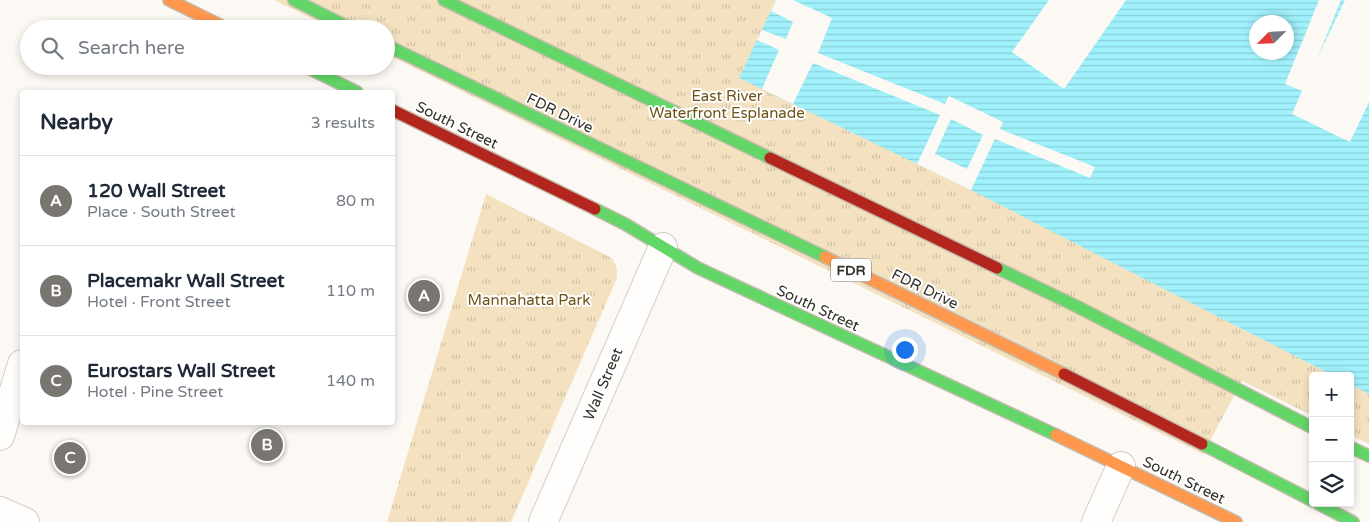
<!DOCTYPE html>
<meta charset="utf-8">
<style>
:root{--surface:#fff;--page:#f6f6f7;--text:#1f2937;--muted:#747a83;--line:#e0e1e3;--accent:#797671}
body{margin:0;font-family:"Varela Round",sans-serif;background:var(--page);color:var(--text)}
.controls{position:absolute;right:15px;bottom:15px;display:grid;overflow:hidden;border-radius:5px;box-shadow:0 2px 8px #0003}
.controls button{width:45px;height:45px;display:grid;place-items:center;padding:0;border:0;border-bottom:1px solid var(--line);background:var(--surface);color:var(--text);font:25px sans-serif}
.compass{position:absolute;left:1249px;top:15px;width:45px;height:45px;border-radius:50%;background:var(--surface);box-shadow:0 2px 8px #0003;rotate:246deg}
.you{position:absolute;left:904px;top:349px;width:18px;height:18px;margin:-12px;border:4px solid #fff;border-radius:50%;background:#1a73e8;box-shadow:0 0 0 8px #1a73e833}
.badge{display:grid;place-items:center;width:32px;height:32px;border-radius:50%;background:var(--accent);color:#fff;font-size:16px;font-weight:700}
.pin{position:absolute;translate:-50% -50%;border:2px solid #fff;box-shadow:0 1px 5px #0006}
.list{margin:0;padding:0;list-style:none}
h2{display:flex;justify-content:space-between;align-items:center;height:65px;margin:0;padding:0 20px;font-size:21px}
h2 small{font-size:16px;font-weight:400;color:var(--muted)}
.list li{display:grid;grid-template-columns:32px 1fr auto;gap:15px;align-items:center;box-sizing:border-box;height:90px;padding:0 20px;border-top:1px solid var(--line)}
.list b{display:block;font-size:19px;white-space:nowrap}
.list p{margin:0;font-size:16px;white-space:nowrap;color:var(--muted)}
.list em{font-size:16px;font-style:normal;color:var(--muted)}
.icon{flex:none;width:28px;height:28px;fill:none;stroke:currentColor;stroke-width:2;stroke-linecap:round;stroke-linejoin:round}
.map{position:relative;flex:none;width:1369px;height:522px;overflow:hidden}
.search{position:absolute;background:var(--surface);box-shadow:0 2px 8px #0003;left:20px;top:20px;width:375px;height:55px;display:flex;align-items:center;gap:12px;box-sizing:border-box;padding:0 18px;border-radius:28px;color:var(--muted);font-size:19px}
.panel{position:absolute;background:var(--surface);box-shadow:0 2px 8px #0003;left:20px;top:90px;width:375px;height:335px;border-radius:5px}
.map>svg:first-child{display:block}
.park{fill:url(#park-tufts)}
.water{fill:url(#water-rules);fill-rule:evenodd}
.pier{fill:#fcf9f4;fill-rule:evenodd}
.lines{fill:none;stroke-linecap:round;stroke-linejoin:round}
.street-casing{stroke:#d2cfc9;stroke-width:30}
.fast-casing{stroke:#c3bbac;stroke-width:14}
.slow-casing{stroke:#c3bbac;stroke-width:14}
.jam-casing{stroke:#c3bbac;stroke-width:14}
.street{stroke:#fffefd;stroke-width:28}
.fast{stroke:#63d668;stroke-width:11}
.slow{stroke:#ff974d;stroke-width:11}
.jam{stroke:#b3261e;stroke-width:11}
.labels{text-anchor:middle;stroke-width:4;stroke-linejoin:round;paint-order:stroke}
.shield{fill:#fff;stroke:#706e6a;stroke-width:1}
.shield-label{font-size:14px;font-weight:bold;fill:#33302a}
.park-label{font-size:15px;fill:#6e5318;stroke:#fff}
.street-label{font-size:15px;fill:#33302a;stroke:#fff}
</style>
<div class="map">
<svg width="1369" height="522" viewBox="0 0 1369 522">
<defs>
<pattern id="park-tufts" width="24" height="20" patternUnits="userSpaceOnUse" patternTransform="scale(1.25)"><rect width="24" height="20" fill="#f3e1c0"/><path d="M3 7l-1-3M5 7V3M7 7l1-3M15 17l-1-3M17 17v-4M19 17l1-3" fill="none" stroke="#d1c1a5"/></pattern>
<pattern id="water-rules" width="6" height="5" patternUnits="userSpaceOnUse" patternTransform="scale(1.25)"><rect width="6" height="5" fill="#a0f1fc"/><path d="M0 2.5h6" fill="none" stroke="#8acfd8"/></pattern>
</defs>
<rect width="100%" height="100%" fill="#fcf9f4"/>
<g class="park">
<path d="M274 0H793L972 190 1334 376H1313V416L1242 381 1203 454 386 54V29H334Z"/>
<path d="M486 194 610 257C617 263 617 270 617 278L511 522H387Z"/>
<path d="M1350 384 1369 394V444L1350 435Z"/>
</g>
<path class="water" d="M776 0H1369V394L1350 384V376H1334L971 190 739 78ZM1256 22H1286V52H1256Z"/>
<g class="pier">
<path d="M776 0H793L832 18 818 53 945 104 949 96 1003 122 1000 129 1095 167 1090 178 995 139 971 190 917 164 940 115 813 63 793 104 762 89 779 50 757 40 762 30 786 39 793 22 771 11ZM951 119 983 135 967 169 935 154Z"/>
<path d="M1049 0H1126L1064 89 1012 52Z"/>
<path d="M1319 0H1341L1317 59 1345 0H1369V102L1350 142 1292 114 1302 91 1285 84Z"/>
</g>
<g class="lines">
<defs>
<g id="street">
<path d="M0 436 22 364"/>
<path d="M0 511 25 522"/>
<path d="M543 522 663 247"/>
<path d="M1096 522 1121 466"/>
</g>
<g id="fast">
<path d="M294 0 352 29"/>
<path d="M444 0 770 158"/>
<path d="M386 45 825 257"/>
<path d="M304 66 357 92"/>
<path d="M595 209 625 224 698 268 1056 435"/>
<path d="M997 268 1074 305 1313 428"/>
<path d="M1202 444 1313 501"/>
<path d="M1350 447 1369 456"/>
<path d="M1317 503 1353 522"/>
</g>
<g id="slow">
<path d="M169 0 228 29"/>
<path d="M825 257 1064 374"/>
<path d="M1056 435 1236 522"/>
</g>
<g id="jam">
<path d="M392 110 595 209"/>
<path d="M770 158 997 268"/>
<path d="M1064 374 1202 444"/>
</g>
</defs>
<use href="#street" class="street-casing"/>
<use href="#fast" class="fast-casing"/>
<use href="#slow" class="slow-casing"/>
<use href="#jam" class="jam-casing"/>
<use href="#street" class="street"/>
<use href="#fast" class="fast"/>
<use href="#slow" class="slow"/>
<use href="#jam" class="jam"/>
</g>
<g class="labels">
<rect class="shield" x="831" y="258.5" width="40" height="23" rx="4"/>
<g class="shield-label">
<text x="851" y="275">FDR</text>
</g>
<g class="park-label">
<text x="727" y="101">East River<tspan x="727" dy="17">Waterfront Esplanade</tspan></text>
<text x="529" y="305">Mannahatta Park</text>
</g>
<g class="street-label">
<text transform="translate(560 113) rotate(26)" y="5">FDR Drive</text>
<text transform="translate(457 125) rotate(26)" y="5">South Street</text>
<text transform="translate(925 289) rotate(26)" y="5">FDR Drive</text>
<text transform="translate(818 308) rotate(25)" y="5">South Street</text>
<text transform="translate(603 384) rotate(-67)" y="5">Wall Street</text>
<text transform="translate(1184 480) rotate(26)" y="5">South Street</text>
</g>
</g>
</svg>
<div class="controls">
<button>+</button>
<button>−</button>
<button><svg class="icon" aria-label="layers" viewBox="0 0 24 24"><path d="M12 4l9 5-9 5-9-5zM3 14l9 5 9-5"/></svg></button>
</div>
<svg class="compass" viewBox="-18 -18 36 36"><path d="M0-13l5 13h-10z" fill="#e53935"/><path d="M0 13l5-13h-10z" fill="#747a83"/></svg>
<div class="you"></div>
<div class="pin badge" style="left:424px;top:296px">A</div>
<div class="pin badge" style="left:267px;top:445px">B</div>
<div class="pin badge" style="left:70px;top:458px">C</div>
<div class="search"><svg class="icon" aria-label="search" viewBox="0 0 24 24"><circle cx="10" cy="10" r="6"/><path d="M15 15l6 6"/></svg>Search here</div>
<section class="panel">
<h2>Nearby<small>3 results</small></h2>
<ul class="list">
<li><span class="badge">A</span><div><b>120 Wall Street</b><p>Place · South Street</p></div><em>80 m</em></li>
<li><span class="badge">B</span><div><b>Placemakr Wall Street</b><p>Hotel · Front Street</p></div><em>110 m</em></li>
<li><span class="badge">C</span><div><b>Eurostars Wall Street</b><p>Hotel · Pine Street</p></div><em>140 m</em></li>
</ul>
</section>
</div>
